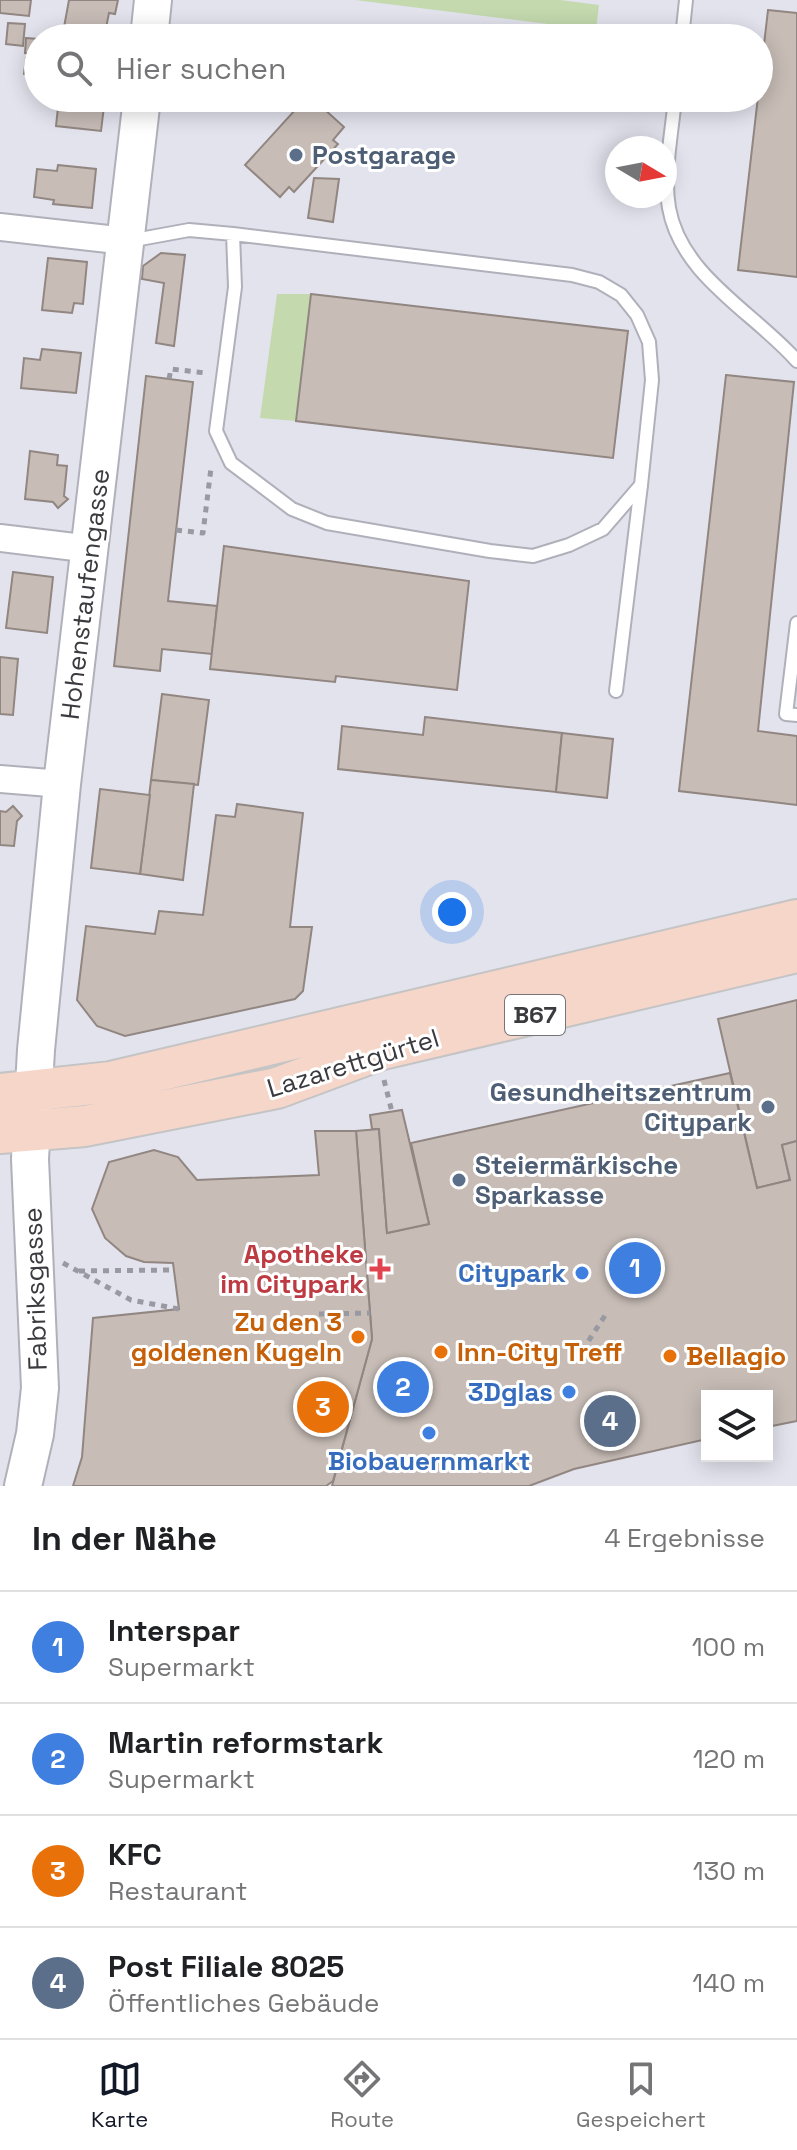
<!DOCTYPE html>
<html lang="de">
<meta charset="utf-8">
<style>
:root{--surface:#fff;--page:#f2f2f2;--text:#202124;--muted:#757577;--line:#e0e0e0;--accent:#111827}
body{margin:0;font-family:"Space Grotesk",sans-serif;background:var(--page);color:var(--text)}
.controls{position:absolute;right:24px;bottom:24px;display:grid;overflow:hidden;border-radius:0px;box-shadow:0 4px 20px #0003}
.controls button{width:72px;height:72px;display:grid;place-items:center;padding:0;border:0;border-bottom:2px solid var(--line);background:var(--surface);color:var(--text);font:40px sans-serif}
.compass{position:absolute;left:605px;top:136px;width:72px;height:72px;border-radius:50%;background:var(--surface);box-shadow:0 4px 20px #0003;rotate:100deg}
.you{position:absolute;left:452px;top:912px;width:28px;height:28px;margin:-20px;border:6px solid #fff;border-radius:50%;background:#1a73e8;box-shadow:0 0 0 12px #1a73e833}
.badge{display:grid;place-items:center;width:52px;height:52px;border-radius:50%;background:var(--accent);color:#fff;font-size:26px;font-weight:700}
.pin{position:absolute;translate:-50% -50%;border:4px solid #fff;box-shadow:0 2px 8px #0006}
.list{margin:0;padding:0;list-style:none}
h2{display:flex;justify-content:space-between;align-items:center;height:104px;margin:0;padding:0 32px;font-size:34px}
h2 small{font-size:26px;font-weight:400;color:var(--muted)}
.list li{display:grid;grid-template-columns:52px 1fr auto;gap:24px;align-items:center;box-sizing:border-box;height:112px;padding:0 32px;border-top:2px solid var(--line)}
.list b{display:block;font-size:30px;white-space:nowrap}
.list p{margin:0;font-size:26px;white-space:nowrap;color:var(--muted)}
.list em{font-size:26px;font-style:normal;color:var(--muted)}
.icon{flex:none;width:44px;height:44px;fill:none;stroke:currentColor;stroke-width:2;stroke-linecap:round;stroke-linejoin:round}
.map{position:relative;flex:none;width:797px;height:1486px;overflow:hidden}
.search{position:absolute;background:var(--surface);box-shadow:0 4px 20px #0003;left:24px;right:24px;top:24px;height:88px;display:flex;align-items:center;gap:20px;box-sizing:border-box;padding:0 28px;border-radius:44px;color:var(--muted);font-size:30px}
.sheet{height:552px;background:var(--surface)}
nav{display:flex;justify-content:space-around;align-items:center;box-sizing:border-box;height:112px;border-top:2px solid var(--line);background:var(--surface);font-size:22px;color:var(--muted)}
nav a{display:grid;justify-items:center;gap:4px}
nav .on{color:var(--accent)}
.map>svg:first-child{display:block}
.green{fill:#c4d9ae}
.building{fill:#c7bcb6;stroke:#918681;stroke-width:2}
.lines{fill:none;stroke-linecap:round;stroke-linejoin:round}
.lane-casing{stroke:#b0b0bb;stroke-width:16}
.street-casing{stroke:#b0b0bb;stroke-width:30}
.secondary-casing{stroke:#b0b0bb;stroke-width:40}
.primary-casing{stroke:#c4c4c5;stroke-width:44}
.path{stroke:#9999a2;stroke-width:5;stroke-dasharray:6 6;stroke-linecap:butt}
.lane{stroke:#fff;stroke-width:12}
.street{stroke:#fff;stroke-width:26}
.secondary{stroke:#fff;stroke-width:36}
.primary{stroke:#f6d6c9;stroke-width:40}
.service-dot{fill:#5c6f8a;stroke:#fff;stroke-width:3}
.health-dot{fill:#e0444e;stroke:#fff;stroke-width:3}
.shop-dot{fill:#3f7fe0;stroke:#fff;stroke-width:3}
.food-dot{fill:#e8710a;stroke:#fff;stroke-width:3}
.labels{text-anchor:middle;stroke-width:6;stroke-linejoin:round;paint-order:stroke}
.shield{fill:#fff;stroke:#757579;stroke-width:2}
.shield-label{font-size:24px;font-weight:bold;fill:#3a3a3f}
.service-label{font-size:26px;font-weight:bold;fill:#4e5e75;stroke:#fff;text-anchor:start}
.street-label{font-size:26px;fill:#3a3a3f;stroke:#fff}
.health-label{font-size:26px;font-weight:bold;fill:#be3a42;stroke:#fff;text-anchor:end}
.shop-label{font-size:26px;font-weight:bold;fill:#366cbe;stroke:#fff;text-anchor:end}
.food-label{font-size:26px;font-weight:bold;fill:#c56008;stroke:#fff;text-anchor:start}
</style>
<div class="map">
<svg width="797" height="1486" viewBox="0 0 797 1486">
<rect width="100%" height="100%" fill="#e3e3ee"/>
<g class="green">
<path d="M355 0H560L599 5 596 30Z"/>
<path d="M277 294H311L296 421 260 418Z"/>
</g>
<g class="building">
<path d="M0 0H31L29 16 0 13Z"/>
<path d="M69 0H118L115 14 109 13 104 38H62Z"/>
<path d="M768 10 797 13V277L738 270Z"/>
<path d="M8 23 25 24 23 46 6 44Z"/>
<path d="M26 38 38 39V54L25 53Z"/>
<path d="M26 58 38 60V76L24 74Z"/>
<path d="M59 98H105L101 131 56 126Z"/>
<path d="M306 98H312L344 127 333 140 338 144 294 192 289 187 280 197 245 165Z"/>
<path d="M58 165 96 169 92 208 53 204 54 200 34 197 37 169 57 171Z"/>
<path d="M314 178 339 179 333 222 308 218Z"/>
<path d="M161 253 185 255 174 346 156 343 164 283 142 279 143 266Z"/>
<path d="M48 258 87 262 83 304 74 303 72 313 42 310Z"/>
<path d="M311 294 628 331 613 458 296 421Z"/>
<path d="M42 349 81 353 76 393 21 388 24 358 40 360Z"/>
<path d="M726 375 794 382 758 731 797 736V805L679 791Z"/>
<path d="M146 376 193 382 168 601 217 606 212 654 162 649 160 671 114 666Z"/>
<path d="M30 451 58 455 57 465 67 466 64 496 68 499 58 508 53 502 25 499Z"/>
<path d="M224 546 469 581 457 690 336 676 335 682 210 669Z"/>
<path d="M13 572 53 577 47 633 6 628Z"/>
<path d="M0 657 18 659 13 715 0 714Z"/>
<path d="M162 694 209 700 198 785 151 780Z"/>
<path d="M425 717 562 733 556 792 338 769 342 726 423 735Z"/>
<path d="M562 733 613 739 607 798 556 792Z"/>
<path d="M151 780 194 784 183 880 140 874Z"/>
<path d="M100 789 150 795 140 874 91 868Z"/>
<path d="M237 804 303 813 290 927H312L303 991 295 999 125 1036 97 1026 77 1000 86 926 155 934 159 911 203 915 216 815 235 817Z"/>
<path d="M13 806 22 816 17 821 14 846 0 845V811L6 812Z"/>
<path d="M797 1000V1141L782 1145 790 1180 757 1188 718 1019Z"/>
<path d="M730 1073 757 1188 790 1180 782 1145 797 1141V1421L767 1427V1396H707V1439L574 1469 529 1486H332L372 1339 356 1131 379 1129 387 1233 429 1224 411 1143Z"/>
<path d="M402 1110 429 1224 387 1233 379 1129H372L370 1115Z"/>
<path d="M315 1131H356L372 1339 333 1481 326 1486H73L82 1457 93 1318 179 1309 173 1263 144 1262 126 1256 105 1238 92 1209 109 1162 154 1150 178 1157 197 1180 319 1175Z"/>
</g>
<g class="lines">
<defs>
<g id="lane">
<path d="M682 38 686 0"/>
<path d="M675 98C672 133 663 173 669 208 681 276 755 313 797 361"/>
<path d="M129 241 189 230 233 234 572 275 599 282 621 295 637 315 649 342 652 380 641 485 603 529 569 545 533 556 490 551 327 523 292 509 231 463 216 431 235 287 233 234"/>
<path d="M797 623 786 714 797 715"/>
<path d="M616 691 641 485"/>
</g>
<g id="street">
<path d="M0 227 126 241"/>
<path d="M0 538 91 549"/>
<path d="M0 779 62 784"/>
</g>
<g id="secondary">
<path d="M149 38 153 0"/>
<path d="M23 1486 35 1434 40 1388 30 1159 36 1050 62 784 142 98"/>
</g>
<g id="primary">
<path d="M0 1094 111 1082 797 920"/>
<path d="M0 1133 85 1126 277 1088 382 1049 797 952"/>
</g>
</defs>
<use href="#lane" class="lane-casing"/>
<use href="#street" class="street-casing"/>
<use href="#secondary" class="secondary-casing"/>
<use href="#primary" class="primary-casing"/>
<g class="path">
<path d="M169 379 171 369 206 373"/>
<path d="M176 530 203 533 211 468"/>
<path d="M384 1080 392 1112"/>
<path d="M63 1263 131 1300 179 1309"/>
<path d="M79 1271 174 1270"/>
<path d="M319 1314 370 1313"/>
<path d="M582 1351 606 1314"/>
</g>
<use href="#lane" class="lane"/>
<use href="#street" class="street"/>
<use href="#secondary" class="secondary"/>
<use href="#primary" class="primary"/>
</g>
<g class="service-dot">
<circle cx="296" cy="155" r="8"/>
<circle cx="768" cy="1107" r="8"/>
<circle cx="459" cy="1180" r="8"/>
</g>
<path class="health-dot" d="M376 1257h8v8h8v8h-8v8h-8v-8h-8v-8h8z"/>
<g class="shop-dot">
<circle cx="582" cy="1273" r="8"/>
<circle cx="569" cy="1392" r="8"/>
<circle cx="429" cy="1433" r="8"/>
</g>
<g class="food-dot">
<circle cx="358" cy="1337" r="8"/>
<circle cx="441" cy="1352" r="8"/>
<circle cx="670" cy="1356" r="8"/>
</g>
<g class="labels">
<rect class="shield" x="505" y="995" width="60" height="40" rx="6"/>
<g class="shield-label">
<text x="535" y="1023">B67</text>
</g>
<g class="service-label">
<text x="312" y="164">Postgarage</text>
<text x="752" y="1101" text-anchor="end">Gesundheitszentrum<tspan x="752" dy="30">Citypark</tspan></text>
<text x="475" y="1174">Steiermärkische<tspan x="475" dy="30">Sparkasse</tspan></text>
</g>
<g class="street-label">
<text transform="translate(85 594) rotate(-83)" y="9">Hohenstaufengasse</text>
<text transform="translate(353 1063) rotate(-17)" y="9">Lazarettgürtel</text>
<text transform="translate(35 1289) rotate(-92)" y="9">Fabriksgasse</text>
</g>
<g class="health-label">
<text x="364" y="1263">Apotheke<tspan x="364" dy="30">im Citypark</tspan></text>
</g>
<g class="shop-label">
<text x="566" y="1282">Citypark</text>
<text x="553" y="1401">3Dglas</text>
<text x="429" y="1470" text-anchor="middle">Biobauernmarkt</text>
</g>
<g class="food-label">
<text x="342" y="1331" text-anchor="end">Zu den 3<tspan x="342" dy="30">goldenen Kugeln</tspan></text>
<text x="457" y="1361">Inn-City Treff</text>
<text x="686" y="1365">Bellagio</text>
</g>
</g>
</svg>
<div class="controls">
<button><svg class="icon" aria-label="layers" viewBox="0 0 24 24"><path d="M12 4l9 5-9 5-9-5zM3 14l9 5 9-5"/></svg></button>
</div>
<svg class="compass" viewBox="-18 -18 36 36"><path d="M0-13l5 13h-10z" fill="#e53935"/><path d="M0 13l5-13h-10z" fill="#757577"/></svg>
<div class="you"></div>
<div class="pin badge" style="left:635px;top:1268px;background:#3f7fe0">1</div>
<div class="pin badge" style="left:403px;top:1387px;background:#3f7fe0">2</div>
<div class="pin badge" style="left:323px;top:1407px;background:#e8710a">3</div>
<div class="pin badge" style="left:610px;top:1421px;background:#5c6f8a">4</div>
<div class="search"><svg class="icon" aria-label="search" viewBox="0 0 24 24"><circle cx="10" cy="10" r="6"/><path d="M15 15l6 6"/></svg>Hier suchen</div>
</div>
<section class="sheet">
<h2>In der Nähe<small>4 Ergebnisse</small></h2>
<ul class="list">
<li><span class="badge" style="background:#3f7fe0">1</span><div><b>Interspar</b><p>Supermarkt</p></div><em>100 m</em></li>
<li><span class="badge" style="background:#3f7fe0">2</span><div><b>Martin reformstark</b><p>Supermarkt</p></div><em>120 m</em></li>
<li><span class="badge" style="background:#e8710a">3</span><div><b>KFC</b><p>Restaurant</p></div><em>130 m</em></li>
<li><span class="badge" style="background:#5c6f8a">4</span><div><b>Post Filiale 8025</b><p>Öffentliches Gebäude</p></div><em>140 m</em></li>
</ul>
</section>
<nav>
<a class="on"><svg class="icon" aria-label="map" viewBox="0 0 24 24"><path d="M3 6l6-2 6 2 6-2v14l-6 2-6-2-6 2zM9 4v14M15 6v14"/></svg>Karte</a>
<a><svg class="icon" aria-label="directions" viewBox="0 0 24 24"><path d="M12 3l9 9-9 9-9-9zM9 14v-3h6M13 9l2 2-2 2"/></svg>Route</a>
<a><svg class="icon" aria-label="saved" viewBox="0 0 24 24"><path d="M7 4h10v16l-5-4-5 4z"/></svg>Gespeichert</a>
</nav>
